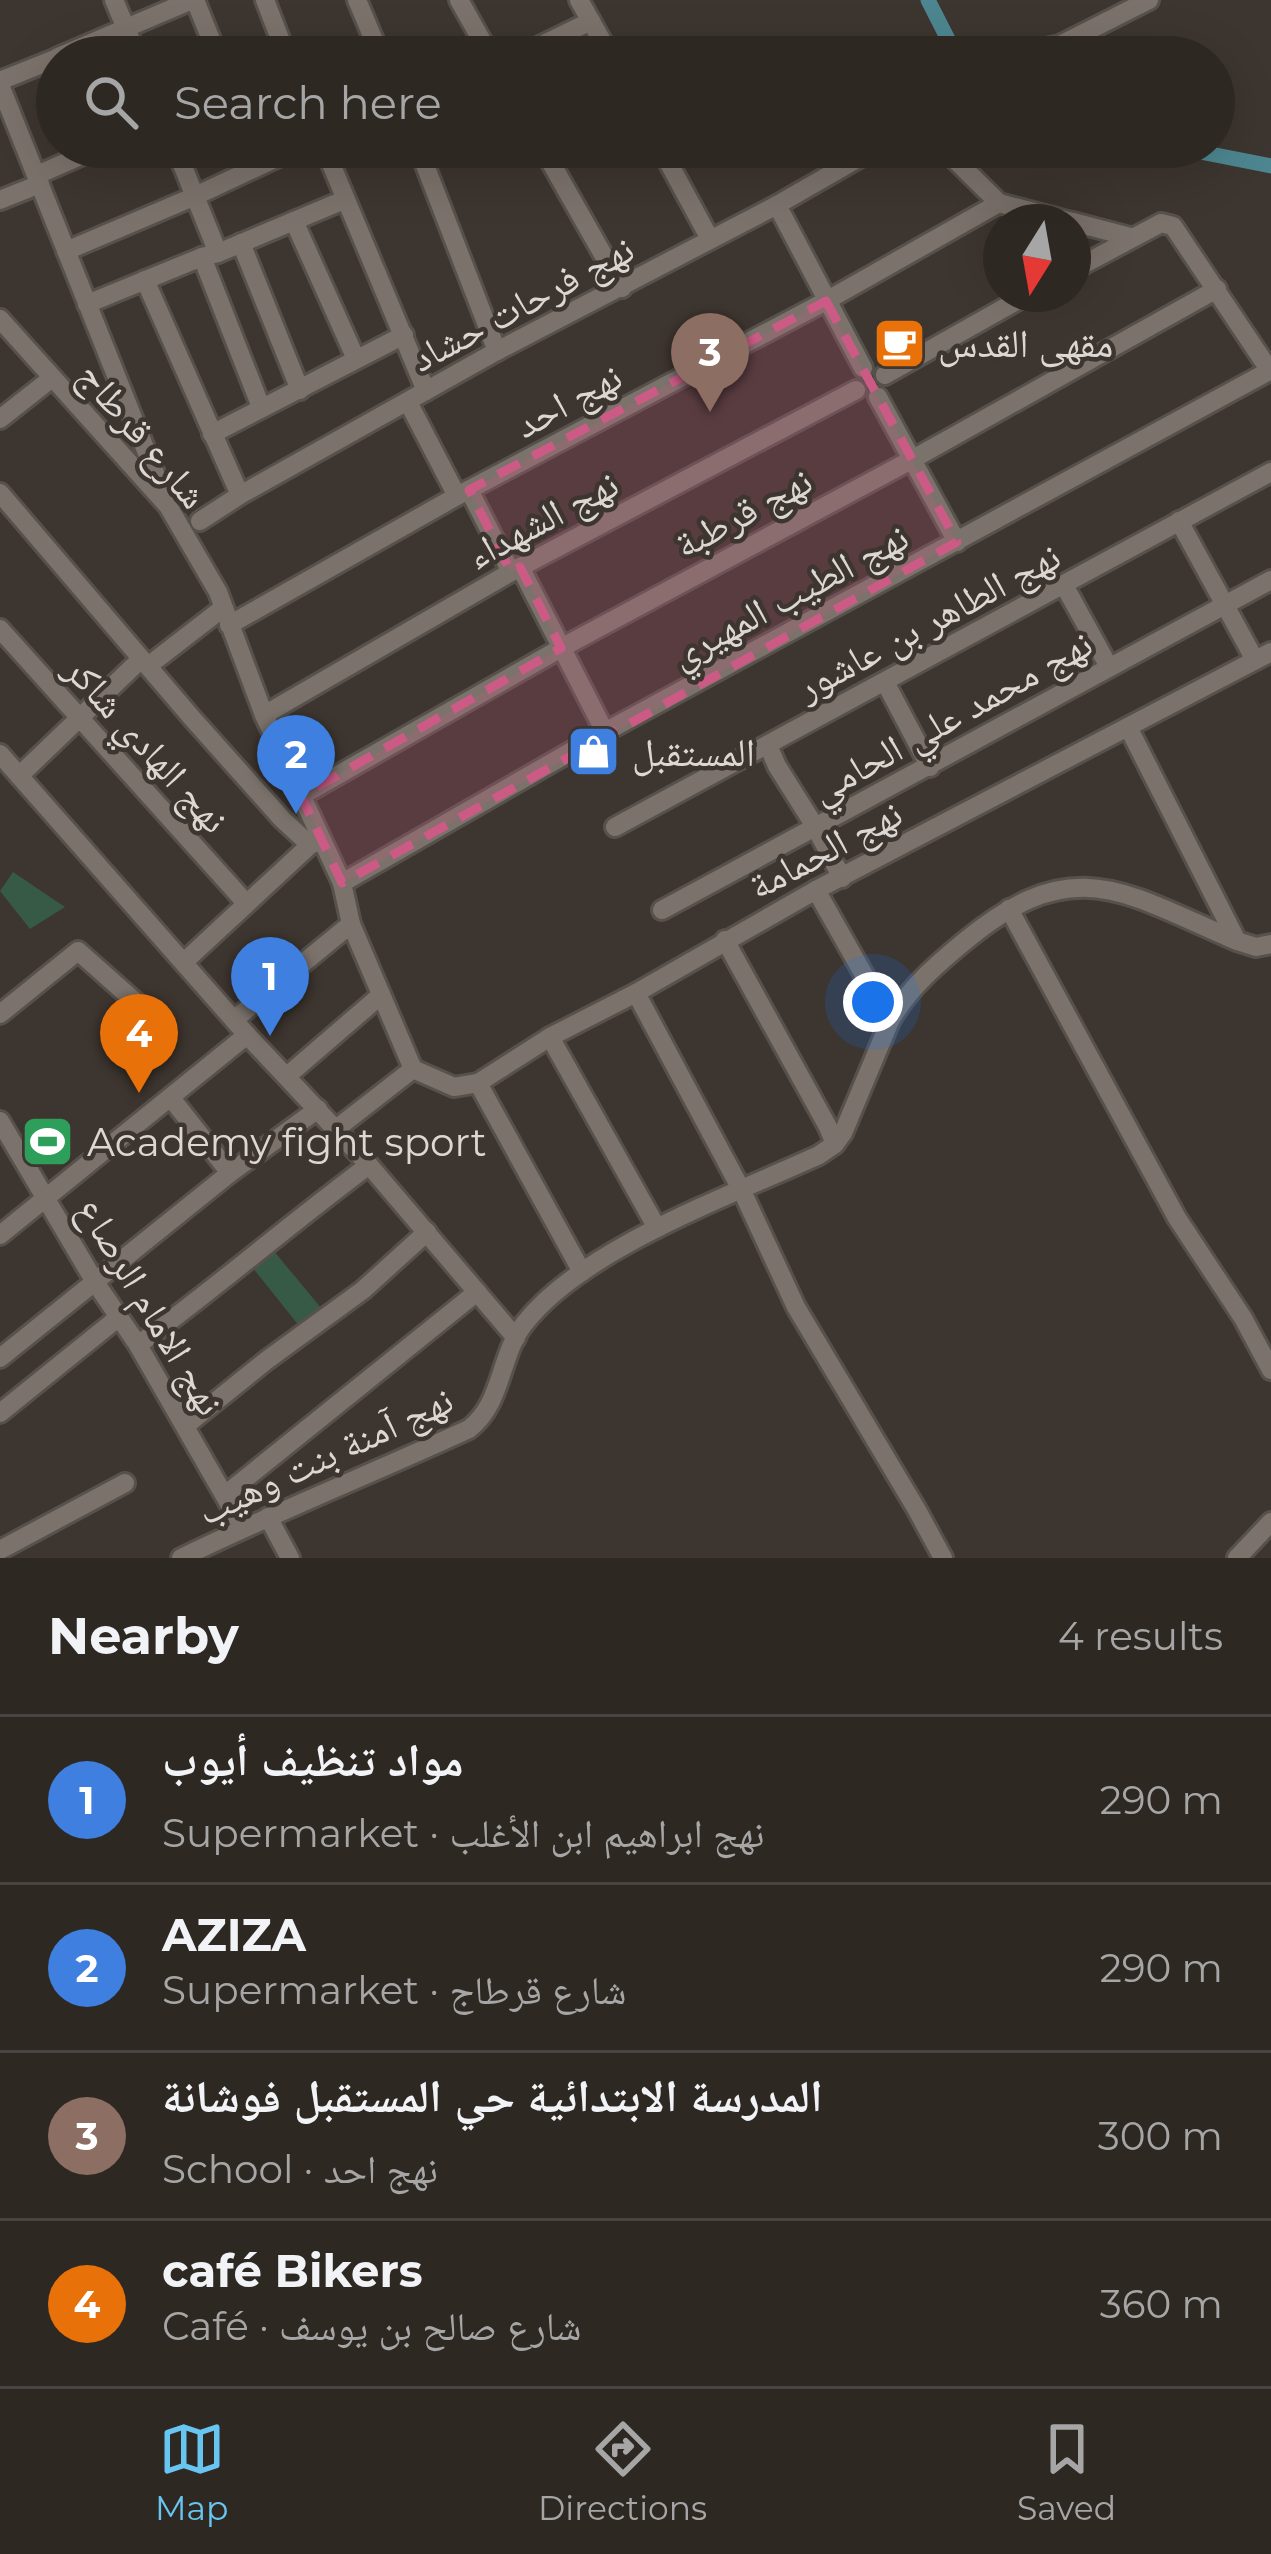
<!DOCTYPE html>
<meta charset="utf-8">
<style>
:root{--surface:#2e2823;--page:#3a3430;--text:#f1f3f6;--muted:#a7a6a6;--line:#494441;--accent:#68c4f0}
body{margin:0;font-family:Montserrat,"Noto Naskh Arabic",sans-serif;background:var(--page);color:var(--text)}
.compass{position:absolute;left:983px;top:204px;width:108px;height:108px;border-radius:50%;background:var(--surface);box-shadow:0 12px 48px #0002;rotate:191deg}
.you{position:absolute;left:873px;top:1002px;width:42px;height:42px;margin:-30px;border:9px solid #fff;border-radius:50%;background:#1a73e8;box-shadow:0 0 0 18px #1a73e833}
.badge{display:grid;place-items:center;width:78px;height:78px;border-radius:50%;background:var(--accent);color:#fff;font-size:39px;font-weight:700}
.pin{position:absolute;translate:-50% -99px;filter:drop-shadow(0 3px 6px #0008)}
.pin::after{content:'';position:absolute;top:63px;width:42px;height:36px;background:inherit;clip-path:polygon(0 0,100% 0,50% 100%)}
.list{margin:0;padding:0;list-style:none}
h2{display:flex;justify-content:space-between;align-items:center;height:156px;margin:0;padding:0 48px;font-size:51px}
h2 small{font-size:39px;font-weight:400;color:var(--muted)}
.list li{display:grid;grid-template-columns:78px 1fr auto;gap:36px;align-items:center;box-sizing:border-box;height:168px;padding:0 48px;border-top:3px solid var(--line)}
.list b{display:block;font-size:45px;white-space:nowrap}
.list p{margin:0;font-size:39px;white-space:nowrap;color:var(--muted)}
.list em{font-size:39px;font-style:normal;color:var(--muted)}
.icon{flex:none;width:66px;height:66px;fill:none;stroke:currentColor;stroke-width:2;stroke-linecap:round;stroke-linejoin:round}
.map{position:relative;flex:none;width:1271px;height:1558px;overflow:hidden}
.search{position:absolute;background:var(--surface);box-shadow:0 12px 48px #0002;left:36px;right:36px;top:36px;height:132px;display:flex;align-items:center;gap:30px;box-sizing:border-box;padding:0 42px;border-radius:66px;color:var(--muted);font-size:45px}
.sheet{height:828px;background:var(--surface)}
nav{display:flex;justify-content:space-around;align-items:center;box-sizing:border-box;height:168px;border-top:3px solid var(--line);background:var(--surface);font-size:33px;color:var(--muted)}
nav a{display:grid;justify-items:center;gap:6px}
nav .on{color:var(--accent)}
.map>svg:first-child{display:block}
.green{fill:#365a45}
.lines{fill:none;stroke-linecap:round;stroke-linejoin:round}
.canal{stroke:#4d8690;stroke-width:15}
.minor-casing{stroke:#57514c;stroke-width:24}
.minor{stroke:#7b726b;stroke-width:18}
.marked{fill:#cb5b85;fill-opacity:0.2;stroke:#cb5b85;stroke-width:9;stroke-dasharray:24 15;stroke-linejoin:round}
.labels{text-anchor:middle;stroke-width:9;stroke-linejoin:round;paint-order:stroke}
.street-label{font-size:39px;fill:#dcd7d3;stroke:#3d352f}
.poi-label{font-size:39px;fill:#dcd7d3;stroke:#3d352f;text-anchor:start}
</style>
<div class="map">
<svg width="1271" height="1558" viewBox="0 0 1271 1558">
<rect width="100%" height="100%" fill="#3d352f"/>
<g class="green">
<path d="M13 872 65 907 30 929 0 891Z"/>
<path d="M273 1250 322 1309 300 1327 252 1267Z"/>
</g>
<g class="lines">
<g class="canal">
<path d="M928 0 957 57"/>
<path d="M1175 147 1271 166"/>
</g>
<defs>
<g id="minor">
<path d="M114 0 138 57"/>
<path d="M195 0 218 57"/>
<path d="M265 0 287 57"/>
<path d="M357 0 381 57"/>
<path d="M459 0 491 57"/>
<path d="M579 0 611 57"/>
<path d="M58 57 192 0"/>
<path d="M517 57 591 21"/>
<path d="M1005 57 1060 45 1149 0"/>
<path d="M0 81 57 58"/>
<path d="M0 85 163 493"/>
<path d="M175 147 218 253"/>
<path d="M324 147 426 391"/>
<path d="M418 147 497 351"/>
<path d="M542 147 622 288"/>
<path d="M660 147 710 239"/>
<path d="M942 147 999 203"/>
<path d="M37 175 101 147"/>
<path d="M0 200 40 184"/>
<path d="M777 205 863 368"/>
<path d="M294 221 356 359"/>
<path d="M1073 222 1130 237"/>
<path d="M241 243 300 390"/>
<path d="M66 251 193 197 300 147"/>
<path d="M202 257 261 407"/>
<path d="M1073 270 1161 223 1173 226 1270 371"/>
<path d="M145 280 240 495"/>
<path d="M87 304 202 257 218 253 344 200"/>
<path d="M0 319 168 506 218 592 264 715 342 883 351 924 413 1069"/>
<path d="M885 375 1029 294"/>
<path d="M878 397 957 542"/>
<path d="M408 402 457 496"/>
<path d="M0 419 52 378"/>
<path d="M212 434 404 335"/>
<path d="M469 490 511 572"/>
<path d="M0 493 192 718 282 819 310 845"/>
<path d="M200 521 240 495 497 351 777 205 878 147"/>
<path d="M1179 521 1255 660"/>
<path d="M520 567 605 732"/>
<path d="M1064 585 1109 667"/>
<path d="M229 625 457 496 826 301 999 203 1072 222"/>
<path d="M0 629 246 903"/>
<path d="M148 666 223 608"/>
<path d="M885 682 930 767"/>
<path d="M264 715 511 572 856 390"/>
<path d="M1128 727 1237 941 1256 947 1271 944"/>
<path d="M768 745 777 766 816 828 842 878"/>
<path d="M0 754 247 1035 369 1165 516 1338"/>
<path d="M19 776 141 659"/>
<path d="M301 796 561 648 913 459 1217 289"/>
<path d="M615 827 1271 472"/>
<path d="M342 883 605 732 1271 370"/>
<path d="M816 890 890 1021"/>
<path d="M1009 909 1177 1218 1243 1318 1271 1370"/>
<path d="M662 910 1271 580"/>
<path d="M184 962 310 845 319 841"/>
<path d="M636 993 742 1191 796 1307 917 1510 943 1558"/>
<path d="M0 1014 78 951 139 1005"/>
<path d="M235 1019 351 924"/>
<path d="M550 1037 657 1228"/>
<path d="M413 1069 454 1087 478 1083 550 1037 636 993 816 890 1271 652"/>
<path d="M287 1076 381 995"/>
<path d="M478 1083 582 1272"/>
<path d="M171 1098 230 1173"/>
<path d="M0 1121 95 1282 138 1345 243 1528"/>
<path d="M336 1129 413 1069"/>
<path d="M835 1144 843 1133 890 1021C909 988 936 965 965 941 1074 851 1123 892 1237 941"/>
<path d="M0 1235 247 1035"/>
<path d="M138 1345C217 1287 291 1223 369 1165"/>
<path d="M0 1358 230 1173 318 1109"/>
<path d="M0 1413 119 1317"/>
<path d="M185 1426 267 1360 363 1290 427 1232"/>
<path d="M225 1495 477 1292"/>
<path d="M268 1517 290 1558"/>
<path d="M0 1550 125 1483"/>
<path d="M181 1558C276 1512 373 1473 469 1429 503 1403 499 1356 524 1324 583 1248 732 1195 819 1155L835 1144 828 1127 725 940"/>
<path d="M1237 1558 1271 1522"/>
</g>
</defs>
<use href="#minor" class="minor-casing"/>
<use href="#minor" class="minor"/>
</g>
<path class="marked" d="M826 301 957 542 342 883 301 796 561 648 520 567 511 572 469 490Z"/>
<defs>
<symbol id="cafe-square" viewBox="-11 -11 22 22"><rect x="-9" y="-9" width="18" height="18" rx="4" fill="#e8710a" stroke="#3d352f"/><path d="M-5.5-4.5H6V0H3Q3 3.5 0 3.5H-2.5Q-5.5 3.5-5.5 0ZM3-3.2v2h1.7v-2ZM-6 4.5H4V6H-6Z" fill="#fff"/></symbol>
<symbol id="shop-square" viewBox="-11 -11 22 22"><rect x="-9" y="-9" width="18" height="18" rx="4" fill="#3f7fe0" stroke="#3d352f"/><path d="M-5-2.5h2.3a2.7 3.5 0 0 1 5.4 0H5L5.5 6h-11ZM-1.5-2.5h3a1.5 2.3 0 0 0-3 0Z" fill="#fff"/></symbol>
<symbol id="stadium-square" viewBox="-11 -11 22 22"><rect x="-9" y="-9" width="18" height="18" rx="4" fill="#2e9e5b" stroke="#3d352f"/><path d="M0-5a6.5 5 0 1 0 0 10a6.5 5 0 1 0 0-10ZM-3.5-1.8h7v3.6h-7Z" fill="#fff"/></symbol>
</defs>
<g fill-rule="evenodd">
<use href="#cafe-square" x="870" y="314" width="59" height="59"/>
<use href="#shop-square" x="564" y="722" width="59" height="59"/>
<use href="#stadium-square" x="18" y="1112" width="59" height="59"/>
</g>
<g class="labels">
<g class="street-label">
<text transform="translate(522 303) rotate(-28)" y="14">نهج فرحات حشاد</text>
<text transform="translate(568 400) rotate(-28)" y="14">نهج احد</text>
<text transform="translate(143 435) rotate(50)" y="14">شارع قرطاج</text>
<text transform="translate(743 512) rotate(-28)" y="14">نهج قرطبة</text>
<text transform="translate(542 519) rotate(-28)" y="14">نهج الشهداء</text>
<text transform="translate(789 595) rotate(-28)" y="14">نهج الطيب المهيري</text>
<text transform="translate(928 621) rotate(-28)" y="14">نهج الطاهر بن عاشور</text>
<text transform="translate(951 716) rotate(-29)" y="14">نهج محمد علي الحامي</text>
<text transform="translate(147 744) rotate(48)" y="14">نهج الهادي شاكر</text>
<text transform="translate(825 849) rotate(-28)" y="14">نهج الحمامة</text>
<text transform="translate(151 1306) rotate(59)" y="14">نهج الامام الرصاع</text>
<text transform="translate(325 1455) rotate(-25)" y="14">نهج آمنة بنت وهيب</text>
</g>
<g class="poi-label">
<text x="938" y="357">مقهى القدس</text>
<text x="632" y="766">المستقبل</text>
<text x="87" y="1156">Academy fight sport</text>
</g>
</g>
</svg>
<svg class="compass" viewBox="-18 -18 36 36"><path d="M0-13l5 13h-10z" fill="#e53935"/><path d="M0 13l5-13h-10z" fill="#a7a6a6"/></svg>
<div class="you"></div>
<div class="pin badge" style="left:270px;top:1036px;background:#3f7fe0">1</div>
<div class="pin badge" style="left:296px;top:814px;background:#3f7fe0">2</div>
<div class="pin badge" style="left:710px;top:412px;background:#8d6e63">3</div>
<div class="pin badge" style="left:139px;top:1093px;background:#e8710a">4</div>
<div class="search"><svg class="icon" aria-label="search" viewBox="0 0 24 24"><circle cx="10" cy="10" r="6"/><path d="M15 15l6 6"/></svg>Search here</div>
</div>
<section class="sheet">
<h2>Nearby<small>4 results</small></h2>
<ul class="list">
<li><span class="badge" style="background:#3f7fe0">1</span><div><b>مواد تنظيف أيوب</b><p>Supermarket · نهج ابراهيم ابن الأغلب</p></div><em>290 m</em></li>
<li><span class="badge" style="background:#3f7fe0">2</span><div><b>AZIZA</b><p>Supermarket · شارع قرطاج</p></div><em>290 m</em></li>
<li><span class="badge" style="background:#8d6e63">3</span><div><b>المدرسة الابتدائية حي المستقبل فوشانة</b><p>School · نهج احد</p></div><em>300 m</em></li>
<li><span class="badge" style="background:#e8710a">4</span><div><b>café Bikers</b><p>Café · شارع صالح بن يوسف</p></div><em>360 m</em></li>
</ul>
</section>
<nav>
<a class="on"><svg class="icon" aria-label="map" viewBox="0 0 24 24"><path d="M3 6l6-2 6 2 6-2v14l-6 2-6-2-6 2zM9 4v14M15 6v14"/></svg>Map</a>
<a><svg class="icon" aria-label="directions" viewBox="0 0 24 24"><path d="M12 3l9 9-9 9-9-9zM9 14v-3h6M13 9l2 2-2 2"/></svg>Directions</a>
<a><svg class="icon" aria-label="saved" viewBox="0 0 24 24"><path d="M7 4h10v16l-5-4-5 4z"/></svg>Saved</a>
</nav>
